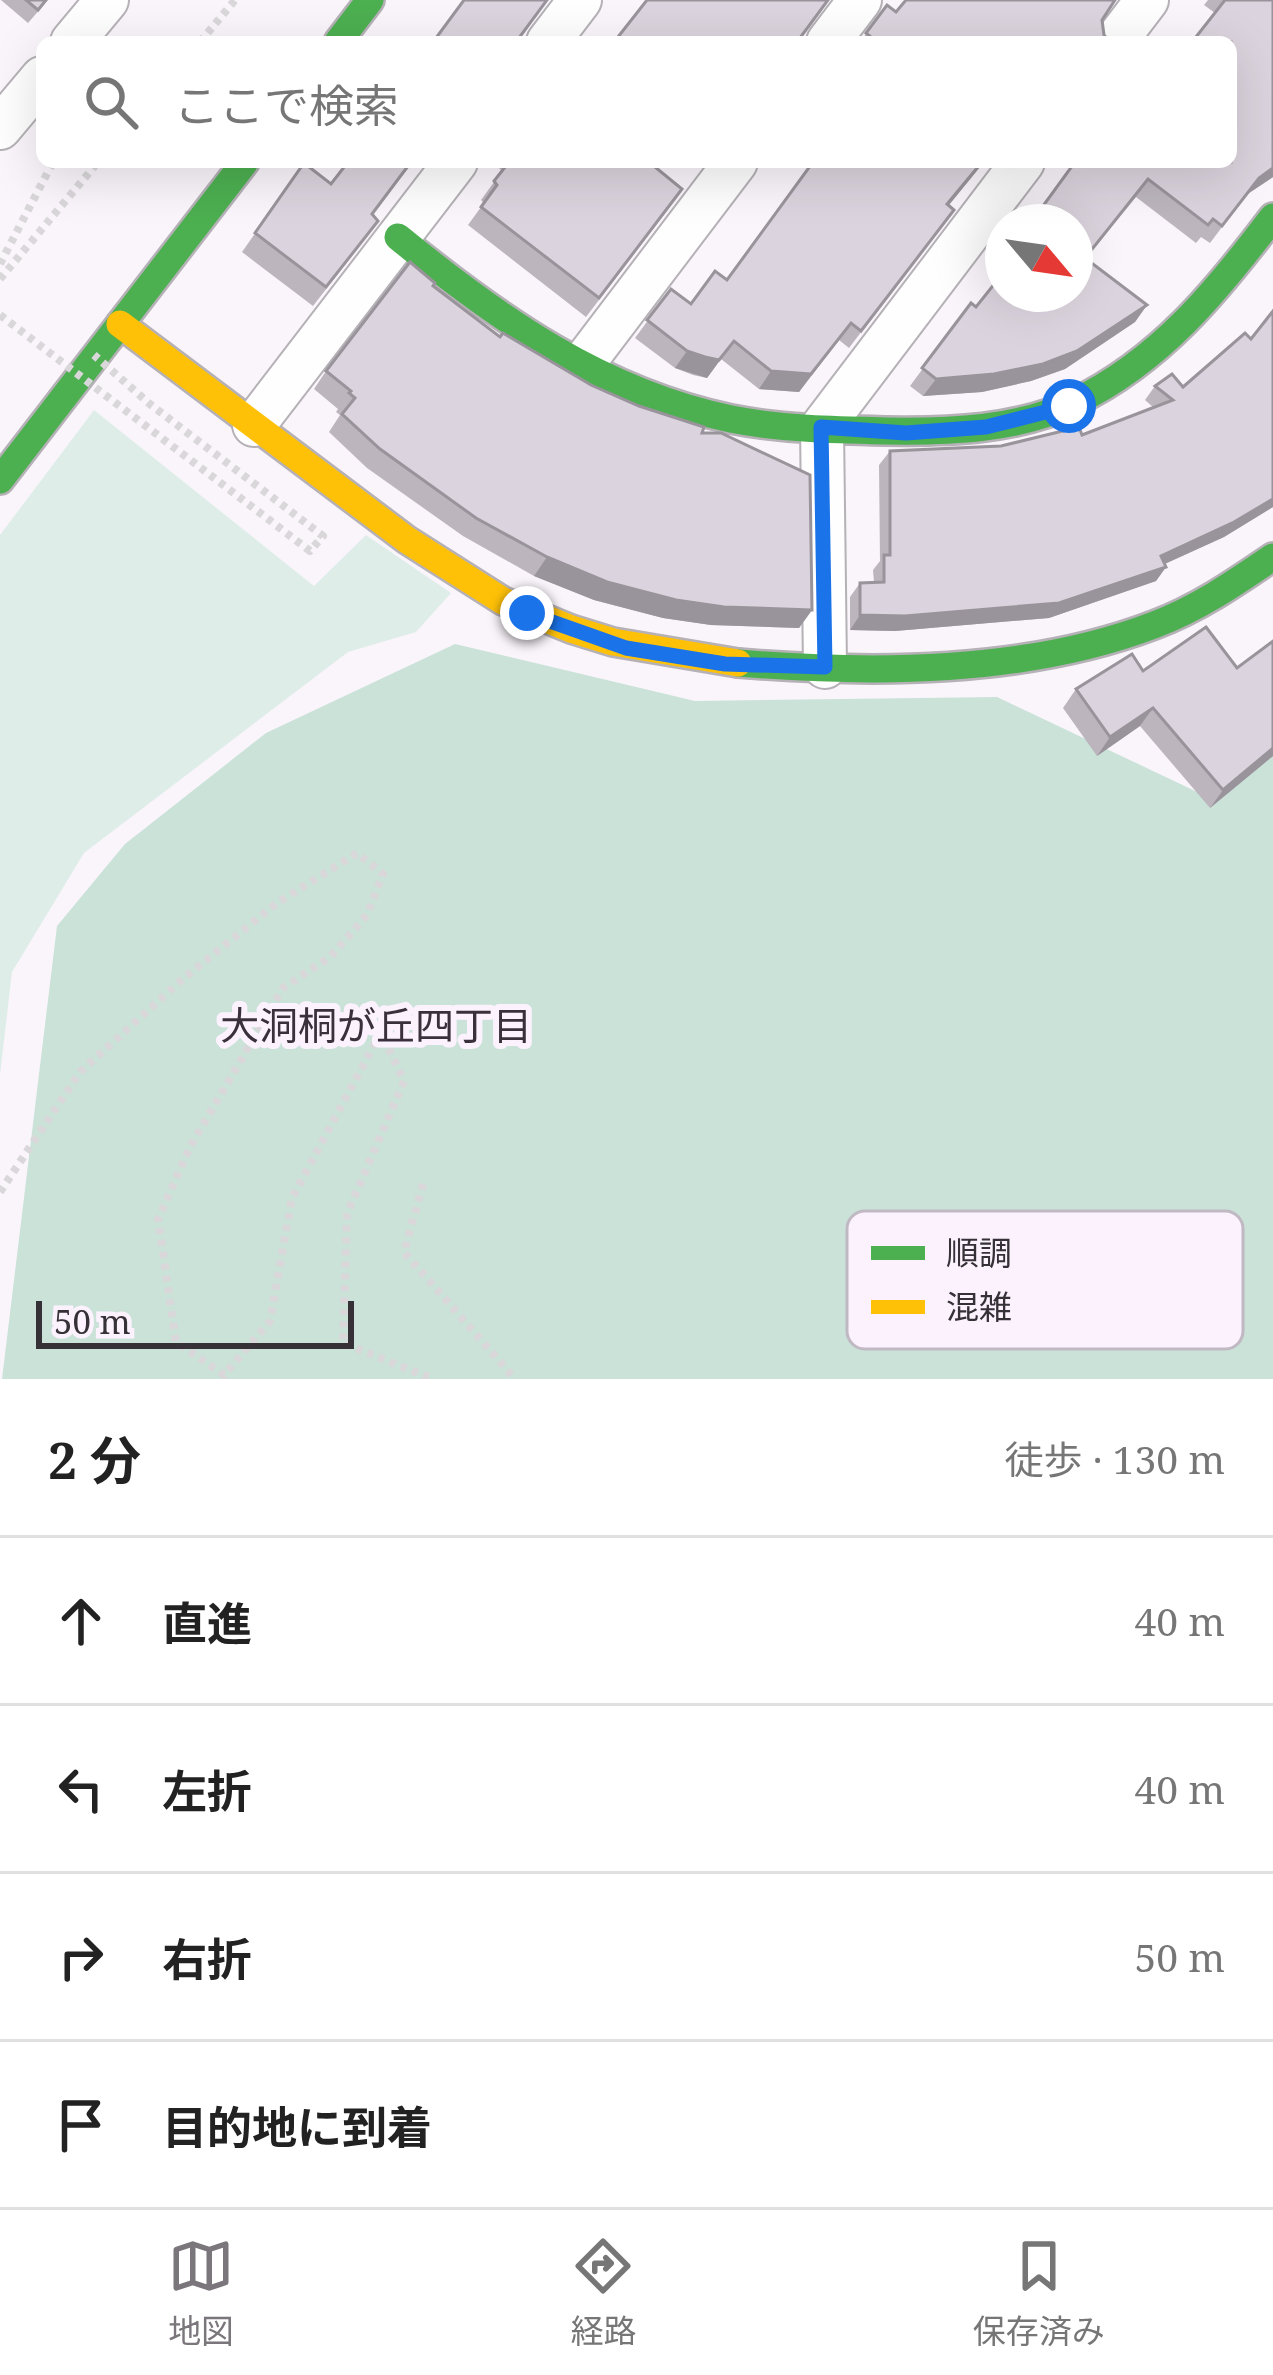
<!DOCTYPE html>
<html lang="ja">
<meta charset="utf-8">
<style>
:root{--surface:#fff;--page:#f6f6f6;--text:#222;--muted:#767676;--line:#e0e0e0;--accent:#7a767b}
body{margin:0;font-family:"Noto Serif","Noto Sans JP",serif;background:var(--page);color:var(--text)}
.compass{position:absolute;left:985px;top:204px;width:108px;height:108px;border-radius:50%;background:var(--surface);box-shadow:0 12px 48px #0002;rotate:119deg}
.scale{position:absolute;left:36px;bottom:30px;width:318px;box-sizing:border-box;padding-left:12px;border:6px solid #353136;border-top:0;font-size:33px;line-height:42px;white-space:nowrap;color:#353136;-webkit-text-stroke:9px #fbf2fe;paint-order:stroke}
.stop{position:absolute;width:36px;height:36px;margin:-27px;border:9px solid #1a73e8;border-radius:50%;background:#fff}
.stop.end{background:#1a73e8;border-color:#fff;box-shadow:0 3px 12px #0008}
.list{margin:0;padding:0;list-style:none}
h2{display:flex;justify-content:space-between;align-items:center;height:156px;margin:0;padding:0 48px;font-size:51px}
h2 small{font-size:39px;font-weight:400;color:var(--muted)}
.list li{display:grid;grid-template-columns:78px 1fr auto;gap:36px;align-items:center;box-sizing:border-box;height:168px;padding:0 48px;border-top:3px solid var(--line)}
.list b{display:block;font-size:45px;white-space:nowrap}
.list em{font-size:39px;font-style:normal;color:var(--muted)}
.icon{flex:none;width:66px;height:66px;fill:none;stroke:currentColor;stroke-width:2;stroke-linecap:round;stroke-linejoin:round}
.map{position:relative;flex:none;width:1273px;height:1379px;overflow:hidden}
.search{position:absolute;background:var(--surface);box-shadow:0 12px 48px #0002;left:36px;right:36px;top:36px;height:132px;display:flex;align-items:center;gap:30px;box-sizing:border-box;padding:0 42px;border-radius:18px;color:var(--muted);font-size:45px}
.sheet{height:828px;background:var(--surface)}
nav{display:flex;justify-content:space-around;align-items:center;box-sizing:border-box;height:168px;border-top:3px solid var(--line);background:var(--surface);font-size:33px;color:var(--muted)}
nav a{display:grid;justify-items:center;gap:6px}
nav .on{color:var(--accent)}
.map>svg:first-child{display:block}
.green{fill:#dfede8}
.forest{fill:#cae2d8}
.lines{fill:none;stroke-linecap:round;stroke-linejoin:round}
.street-casing{stroke:#b5b1b6;stroke-width:46}
.fast-casing{stroke:#b5b1b6;stroke-width:32}
.slow-casing{stroke:#b5b1b6;stroke-width:32}
.path{stroke:#d9d7d9;stroke-width:8;stroke-dasharray:6 6;stroke-linecap:butt}
.street{stroke:#fefefe;stroke-width:42}
.fast{stroke:#4caf50;stroke-width:27}
.slow{stroke:#ffc107;stroke-width:27}
.path-bridge{stroke:#d9d7d9;stroke-width:8;stroke-dasharray:6 6;stroke-linecap:butt}
.wall{fill:#bcb5be}
.shaded-wall{fill:#99949b}
.building{fill:#dbd3dd;stroke:#99949b;stroke-width:3}
.route{stroke:#1a73e8;stroke-width:15}
.labels{text-anchor:middle;stroke-width:12;stroke-linejoin:round;paint-order:stroke}
.neighbourhood-label{font-size:39px;fill:#39303b;stroke:#fbf2fe}
.key{fill:#fbf2fe;stroke:#c0b8c2;stroke-width:3}
.key-label{font-size:33px;fill:#353136}
</style>
<div class="map">
<svg width="1273" height="1379" viewBox="0 0 1273 1379">
<rect width="100%" height="100%" fill="#faf5fb"/>
<path class="green" d="M94 410 314 586 366 535 451 593 416 632 348 652 84 853 12 972 0 1075V535Z"/>
<path class="forest" d="M455 644 695 701 997 697 1212 799 1273 754V1379H2L57 926 125 844 266 733Z"/>
<g class="lines">
<defs>
<g id="street">
<path d="M72 42 107 0"/>
<path d="M548 42 580 0"/>
<path d="M828 42 860 0"/>
<path d="M1115 42 1147 0"/>
<path d="M0 128 42 78"/>
<path d="M579 369 736 162"/>
<path d="M254 425 456 162"/>
<path d="M825 667 822 427 1023 162"/>
</g>
<g id="fast">
<path d="M338 42 370 0"/>
<path d="M398 237C498 319 602 392 731 419 781 429 835 430 886 431 948 432 1019 430 1075 402 1160 361 1217 291 1273 217"/>
<path d="M0 480 245 162"/>
<path d="M738 663C872 674 1026 674 1154 625 1197 609 1235 583 1273 557"/>
</g>
<path id="slow" d="M120 324 407 540 503 601 571 629 613 642 738 663"/>
</defs>
<use href="#street" class="street-casing"/>
<use href="#fast" class="fast-casing"/>
<use href="#slow" class="slow-casing"/>
<g class="path">
<path d="M200 42 235 0"/>
<path d="M0 264 53 162"/>
<path d="M0 279 98 162"/>
<path d="M423 1184 404 1252 515 1379"/>
<path d="M0 1192 80 1072 185 977 277 903 357 853 383 874 367 915 330 957 283 988 190 1147 158 1219 176 1342 224 1375 270 1321 292 1198 381 1032 404 1081 347 1214 343 1343 433 1379"/>
</g>
<use href="#street" class="street"/>
<use href="#fast" class="fast"/>
<use href="#slow" class="slow"/>
<path class="path-bridge" d="M0 315 310 551 323 536 151 405 94 355"/>
</g>
<g class="wall">
<path d="M1 0H48L28 23Z"/>
<path d="M1208 0H1273V177L1246 195 1210 243 1201 237 1196 243 1136 197 1086 258 1147 305 1135 322 1065 369 1031 381 982 392 923 396 910 386 971 303 976 307 1075 222H1031L1071 168 1063 162H1231L1215 13 1204 5Z"/>
<path d="M887 5 896 12 1102 20 1104 35 1110 42H860Z"/>
<path d="M348 162H413L372 215 365 239 313 306 242 252 304 163 331 184Z"/>
<path d="M493 162H649L669 208 586 317 468 225 484 203 481 200 502 171Z"/>
<path d="M813 162H984L949 205 954 210 849 348 839 340 799 392 759 389 721 359 707 378 693 375 675 368 635 338 671 289 691 304 727 280Z"/>
<path d="M433 286 500 337 591 385 702 433 812 610 799 628 711 625 663 618 594 600 534 576 463 536 367 468 329 432 340 415 336 412 338 409 314 389 326 371Z"/>
<path d="M1273 311V507L1224 537 1165 564 1166 567 1156 581 1049 618 895 631 850 630V597L860 583 874 582 873 570 880 561 879 465 890 451 1001 446 1082 435 1154 408 1145 400 1155 386 1183 387 1251 339Z"/>
<path d="M1237 668 1273 756 1210 808 1140 726 1097 756 1063 708 1076 689 1143 671Z"/>
</g>
<g class="shaded-wall">
<path d="M982 162H984L935 222 947 204Z"/>
<path d="M1273 168V177L1246 195 1210 243 1259 178Z"/>
<path d="M1147 305 1135 322 1065 369 1031 381 982 392 923 396 936 379Z"/>
<path d="M851 323 799 392 759 389 771 371Z"/>
<path d="M734 341 707 378 675 368 687 351Z"/>
<path d="M1273 499V507L1224 537 1151 570 1161 556Z"/>
<path d="M547 557 812 610 799 628 711 625 663 618 594 600 534 576Z"/>
<path d="M1166 567 1156 581 1049 618 895 631 850 630 860 615Z"/>
<path d="M1153 708 1140 726 1097 756 1110 737Z"/>
<path d="M1273 748V756L1210 808 1223 790Z"/>
</g>
<g class="building">
<path d="M26 0H46L38 10Z"/>
<path d="M464 0H547L516 42H433Z"/>
<path d="M647 0H828L797 42 787 40 786 42H614Z"/>
<path d="M906 0H1115L1102 20 1104 35 1110 42H877L866 33 887 5 896 12Z"/>
<path d="M1225 0H1273V168L1259 178 1222 226 1213 219 1208 225 1148 179 1085 258 1147 305 1077 351 1043 364 994 374 936 379 922 368 971 303 976 307 1003 273V294H1075V222L1032 221 1075 162H1231V42H1192Z"/>
<path d="M348 162H411L372 214 378 221 326 287 255 233 304 163 331 184Z"/>
<path d="M509 162H649L682 189 599 298 481 207 497 185 494 181Z"/>
<path d="M813 162H982L947 204 954 210 861 331 851 323 811 374 771 371 734 341 719 360 705 357 687 351 647 320 671 289 691 304 715 271 727 280Z"/>
<path d="M410 262 435 283 433 286 500 337 503 333 591 385 639 406 704 427 702 433H721L810 475 812 610 724 607 676 600 607 582 547 557 476 518 380 449 342 414 355 398 349 393 351 391 326 371Z"/>
<path d="M1273 311V499L1234 522 1161 556 1166 567 1059 603 905 616 860 615V583L884 582V555H890V451L1001 446 1079 427 1082 435 1173 400 1155 386 1172 374 1183 387 1245 333 1251 339Z"/>
<path d="M1206 627 1237 668 1273 641V748L1223 790 1153 708 1110 737 1076 689 1132 654 1143 671Z"/>
</g>
<g class="lines">
<path class="route" d="M527 613 626 648 725 664 825 667 821 427 906 433 986 427 1069 406"/>
</g>
<g class="labels">
<g class="neighbourhood-label">
<text x="376" y="1040">大洞桐が丘四丁目</text>
</g>
</g>
<rect x="847" y="1211" width="396" height="138" rx="18" class="key"/>
<rect x="871" y="1246" width="54" height="14" fill="#4caf50"/>
<rect x="871" y="1300" width="54" height="14" fill="#ffc107"/>
<g class="key-label">
<text x="946" y="1265">順調</text>
<text x="946" y="1319">混雑</text>
</g>
</svg>
<svg class="compass" viewBox="-18 -18 36 36"><path d="M0-13l5 13h-10z" fill="#e53935"/><path d="M0 13l5-13h-10z" fill="#767676"/></svg>
<div class="scale">50 m</div>
<div class="stop" style="left:1069px;top:406px"></div>
<div class="stop end" style="left:527px;top:613px"></div>
<div class="search"><svg class="icon" aria-label="search" viewBox="0 0 24 24"><circle cx="10" cy="10" r="6"/><path d="M15 15l6 6"/></svg>ここで検索</div>
</div>
<section class="sheet">
<h2>2 分<small>徒歩 · 130 m</small></h2>
<ul class="list">
<li><svg class="icon" aria-label="ahead" viewBox="0 0 24 24"><path d="M12 20V5M6 11l6-6 6 6"/></svg><div><b>直進</b></div><em>40 m</em></li>
<li><svg class="icon" aria-label="left" viewBox="0 0 24 24"><path d="M17 20v-9H6M10 6l-5 5 5 5"/></svg><div><b>左折</b></div><em>40 m</em></li>
<li><svg class="icon" aria-label="right" viewBox="0 0 24 24"><path d="M7 20v-9h11M14 6l5 5-5 5"/></svg><div><b>右折</b></div><em>50 m</em></li>
<li><svg class="icon" aria-label="arrive" viewBox="0 0 24 24"><path d="M6 21V4h12l-3 4 3 4H6"/></svg><div><b>目的地に到着</b></div></li>
</ul>
</section>
<nav>
<a class="on"><svg class="icon" aria-label="map" viewBox="0 0 24 24"><path d="M3 6l6-2 6 2 6-2v14l-6 2-6-2-6 2zM9 4v14M15 6v14"/></svg>地図</a>
<a><svg class="icon" aria-label="directions" viewBox="0 0 24 24"><path d="M12 3l9 9-9 9-9-9zM9 14v-3h6M13 9l2 2-2 2"/></svg>経路</a>
<a><svg class="icon" aria-label="saved" viewBox="0 0 24 24"><path d="M7 4h10v16l-5-4-5 4z"/></svg>保存済み</a>
</nav>
